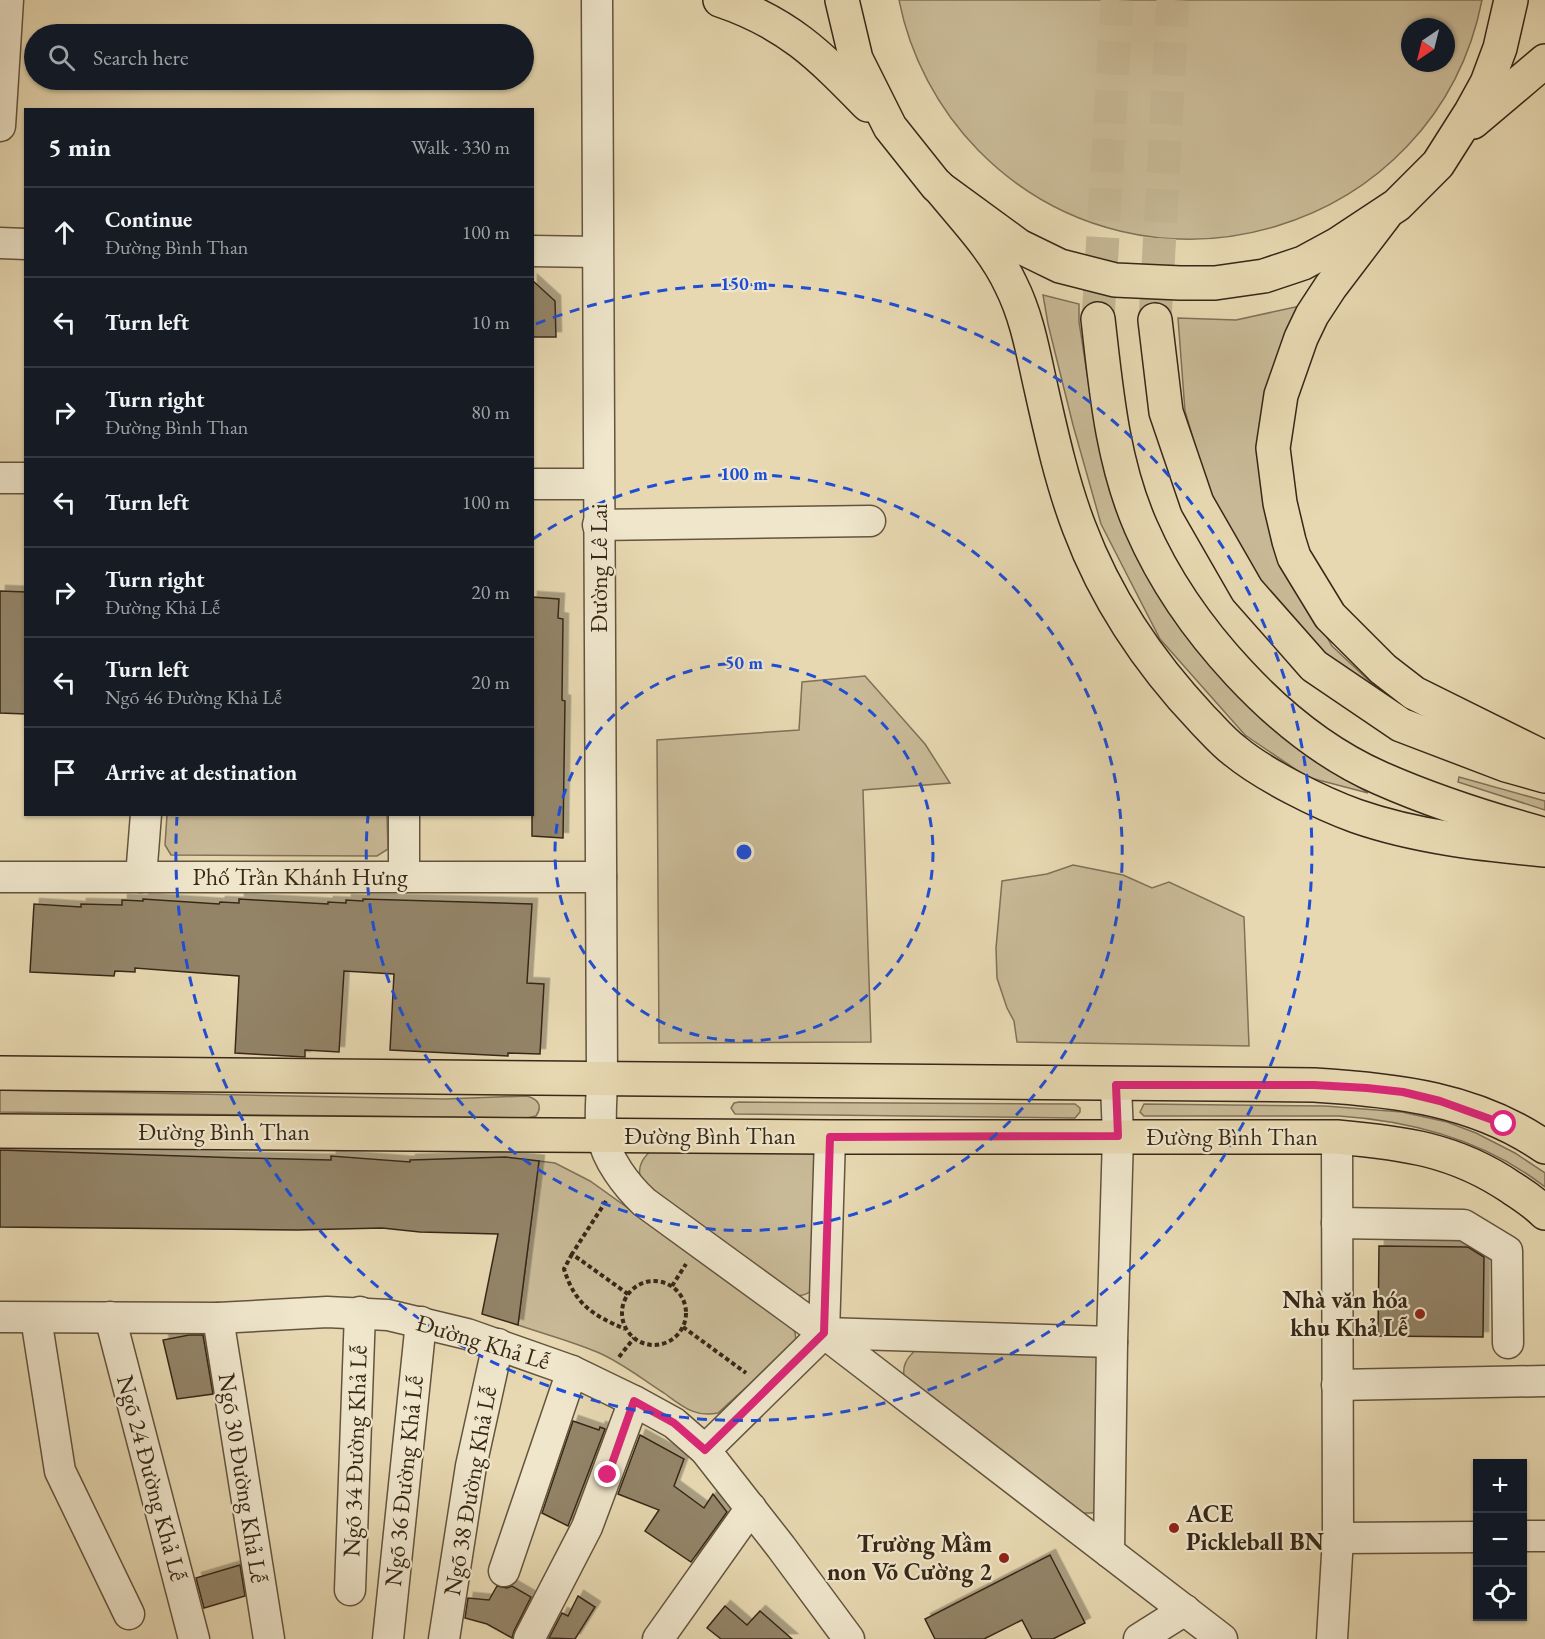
<!DOCTYPE html>
<meta charset="utf-8">
<style>
:root{--surface:#171b24;--page:#20242c;--text:#f1f3f6;--muted:#9ea1a6;--line:#363941}
body{margin:0;font-family:"EB Garamond",serif;background:var(--page);color:var(--text)}
.controls{position:absolute;right:18px;bottom:18px;display:grid;overflow:hidden;border-radius:0px;box-shadow:0 2px 4px #0004}
.controls button{width:54px;height:54px;display:grid;place-items:center;padding:0;border:0;border-bottom:2px solid var(--line);background:var(--surface);color:var(--text);font:30px sans-serif}
.compass{position:absolute;left:1401px;top:18px;width:54px;height:54px;border-radius:50%;background:var(--surface);box-shadow:0 2px 4px #0004;rotate:215deg}
.stop{position:absolute;width:18px;height:18px;margin:-14px;border:4px solid #db2777;border-radius:50%;background:#fff}
.stop.end{background:#db2777;border-color:#fff;box-shadow:0 2px 6px #0008}
.list{margin:0;padding:0;list-style:none}
h2{display:flex;justify-content:space-between;align-items:center;height:78px;margin:0;padding:0 24px;font-size:26px}
h2 small{font-size:20px;font-weight:400;color:var(--muted)}
.list li{display:grid;grid-template-columns:39px 1fr auto;gap:18px;align-items:center;box-sizing:border-box;height:90px;padding:0 24px;border-top:2px solid var(--line)}
.list b{display:block;font-size:22px;white-space:nowrap}
.list p{margin:0;font-size:20px;white-space:nowrap;color:var(--muted)}
.list em{font-size:20px;font-style:normal;color:var(--muted)}
.icon{flex:none;width:33px;height:33px;fill:none;stroke:currentColor;stroke-width:2;stroke-linecap:round;stroke-linejoin:round}
.map{position:relative;flex:none;width:1545px;height:1639px;overflow:hidden}
.search{position:absolute;background:var(--surface);box-shadow:0 2px 4px #0004;left:24px;top:24px;width:510px;height:66px;display:flex;align-items:center;gap:15px;box-sizing:border-box;padding:0 21px;border-radius:33px;color:var(--muted);font-size:22px}
.panel{position:absolute;background:var(--surface);box-shadow:0 2px 4px #0004;left:24px;top:108px;width:510px;height:708px;border-radius:0px}
.map>svg:first-child{display:block}
.green{fill:#c9ba97;stroke:#807158;stroke-width:1.5;fill-rule:evenodd}
.building{fill:#938468;stroke:#372818;stroke-width:1.5;filter:url(#shadow)}
.lines{fill:none;stroke-linecap:round;stroke-linejoin:round}
.highway-tunnel{stroke:#c4b592;stroke-width:33;stroke-dasharray:33 16;stroke-linecap:butt}
.minor-casing{stroke:#63543e;stroke-width:33}
.major-casing{stroke:#372818;stroke-width:36}
.highway-casing{stroke:#372818;stroke-width:36}
.path{stroke:#372818;stroke-width:4;stroke-dasharray:4.5 3;stroke-linecap:butt}
.minor{stroke:#efe6cc;stroke-width:30}
.major{stroke:#e7d8b1;stroke-width:33}
.highway{stroke:#e7d8b1;stroke-width:33}
.route{stroke:#db2777;stroke-width:8}
.ring{fill:none;stroke:#1d4ed8;stroke-width:3;stroke-dasharray:10 8}
.poi-dot{fill:#8f2418;stroke:#efe6cc;stroke-width:2}
.labels{text-anchor:middle;stroke-width:4.5;stroke-linejoin:round;paint-order:stroke}
.street-label{font-size:24px;fill:#372818;stroke:#efe6cc}
.poi-label{font-size:24px;font-weight:bold;fill:#372818;stroke:#efe6cc;text-anchor:end}
.centre{fill:#1d4ed8;stroke:#efe6cc;stroke-width:3}
.ring-label{font-size:18px;text-anchor:middle;font-weight:bold;fill:#1d4ed8;stroke:#efe6cc;stroke-width:4.5;stroke-linejoin:round;paint-order:stroke}
</style>
<div class="map">
<svg width="1545" height="1639" viewBox="0 0 1545 1639">
<defs>
<filter id="shadow"><feDropShadow dx="5.5" dy="-5.5" stdDeviation="0" flood-color="#0004"/></filter>
</defs>
<rect width="100%" height="100%" fill="#e7d8b1"/>
<filter id="stains"><feTurbulence type="fractalNoise" baseFrequency=".00333" numOctaves="4"/><feColorMatrix values="0 0 0 0 .2 0 0 0 0 .09 0 0 0 0 .02 0 0 0 .5 -.17"/></filter>
<radialGradient id="worn" r=".72"><stop offset=".6" stop-color="#630" stop-opacity="0"/><stop offset="1" stop-color="#630" stop-opacity=".3"/></radialGradient>
<g class="green">
<path d="M899 0H1482C1436 234 1145 320 978 150 938 109 910 56 899 0ZM1410 27H1446V63H1410Z"/>
<path d="M1043 295 1079 304V322L1095 425 1179 624 1263 721 1368 793 1307 777 1245 735 1160 639 1101 524 1073 425 1048 324Z"/>
<path d="M1300 306 1267 390 1282 558 1332 646 1397 707 1320 658 1257 583 1211 499 1185 411 1178 318 1236 320Z"/>
<path d="M865 676 925 744 950 783 863 790 871 1042 659 1043 657 740 799 730 802 682Z"/>
<path d="M1459 777 1545 801V810L1458 782Z"/>
<path d="M167 815H387L388 849 377 856 171 855 165 845Z"/>
<path d="M1073 865 1123 875 1152 888 1169 882 1244 917 1249 1046 1017 1042 1014 1021 1007 1008 997 978 996 948 1002 881 1047 874Z"/>
<path d="M0 1090 445 1099 527 1096C538 1099 543 1106 536 1116L527 1118 0 1112Z"/>
<path d="M739 1102 1075 1104 1080 1108V1112L1075 1118 735 1114 731 1108 734 1103Z"/>
<path d="M1144 1104 1325 1106 1402 1112 1447 1122 1476 1133 1515 1153 1545 1173V1187C1485 1140 1413 1121 1339 1116H1144L1140 1112Z"/>
<path d="M655 1147 809 1149 816 1157 817 1286C808 1295 800 1298 787 1294L641 1180C636 1166 644 1156 655 1147Z"/>
<path d="M539 1161 555 1163 590 1181 786 1321 795 1332 796 1342 718 1413C695 1418 682 1406 664 1393 642 1379 621 1362 597 1352 571 1341 544 1334 518 1325Z"/>
<path d="M917 1349 1099 1351 1100 1507 1092 1513H1078L905 1381C901 1367 906 1358 917 1349Z"/>
</g>
<g class="building">
<path d="M532 280 555 301 556 337H532Z"/>
<path d="M0 591 26 592V714L0 713Z"/>
<path d="M532 597 559 599 558 618 563 619 562 700 565 701 563 838 532 836Z"/>
<path d="M143 899 219 904 220 902 239 903V899L328 904V902L346 903V900L363 901V899L532 904 527 983 544 984 540 1054 508 1053V1056L390 1050 394 974 344 971 339 1052 305 1050V1057L235 1053 239 976 135 968V972L115 971 114 976 30 972 34 904 81 907V904L122 905V900L143 901Z"/>
<path d="M0 1150 243 1158 331 1160V1156L410 1162V1160L505 1157 539 1161 518 1325 482 1314 498 1234 420 1232 382 1228 297 1230 0 1227Z"/>
<path d="M1379 1246 1468 1247 1484 1257 1483 1337 1378 1336Z"/>
<path d="M189 1335H203L213 1394 177 1399 163 1340Z"/>
<path d="M573 1421 599 1430 600 1427 605 1429 568 1526 542 1513Z"/>
<path d="M640 1435 684 1459 674 1486 704 1508 713 1494 727 1512 691 1562 645 1531 659 1510 618 1494Z"/>
<path d="M1050 1555 1085 1623 1053 1639H1032L1022 1620 984 1639H935L925 1619Z"/>
<path d="M240 1565 245 1596 204 1608 196 1578Z"/>
<path d="M497 1586 507 1588 512 1586 531 1597 514 1631 512 1638 487 1624 465 1618 468 1598 489 1600Z"/>
<path d="M578 1596 595 1607 575 1639 549 1638 562 1613 568 1616Z"/>
<path d="M725 1606 747 1625 760 1611 792 1639H721L707 1628Z"/>
</g>
<g class="lines">
<g class="highway-tunnel">
<path d="M1098 319 1117 0"/>
<path d="M1155 320 1173 0"/>
</g>
<defs>
<g id="minor">
<path d="M597 0 602 1079C602 1097 599 1117 602 1135 607 1160 626 1185 644 1202L824 1333 1222 1639"/>
<path d="M0 126 8 0"/>
<path d="M0 243 26 244"/>
<path d="M532 251 597 252"/>
<path d="M0 478H26"/>
<path d="M532 484H598"/>
<path d="M598 525 870 521"/>
<path d="M0 877H601"/>
<path d="M141 877 146 814"/>
<path d="M404 877V814"/>
<path d="M1337 1223 1464 1225 1507 1251 1508 1343"/>
<path d="M0 1317 218 1318 327 1312 388 1315 467 1334 572 1371 634 1401 674 1423 705 1450 781 1547 849 1639"/>
<path d="M110 1317 194 1639"/>
<path d="M36 1318 60 1471 129 1614"/>
<path d="M218 1318 269 1639"/>
<path d="M824 1333 1112 1342"/>
<path d="M1337 1385 1545 1381"/>
<path d="M705 1450 824 1333 830 1137"/>
<path d="M1522 1536H1545"/>
<path d="M1338 1538 1478 1537"/>
<path d="M1109 1552 1112 1342 1118 1136 1116 1085"/>
<path d="M504 1571 572 1371"/>
<path d="M350 1590 360 1312"/>
<path d="M388 1639 421 1322"/>
<path d="M444 1639 471 1466 498 1344"/>
<path d="M529 1639 587 1527 634 1401"/>
<path d="M658 1639 751 1508"/>
<path d="M1139 1639 1185 1610"/>
<path d="M1332 1639 1338 1538 1337 1137"/>
</g>
<g id="major">
<path d="M720 0C788 23 819 55 868 105"/>
<path d="M842 0 856 59 890 127 937 186 1019 246 1060 266 1115 280 1180 283H1215L1264 276 1303 263 1338 244 1397 205 1438 164 1471 112 1487 83 1500 48 1511 0"/>
<path d="M1473 122 1545 61"/>
<path d="M0 1073 1314 1085C1396 1090 1476 1099 1545 1147"/>
<path d="M0 1131 830 1137H1337C1403 1143 1455 1149 1512 1188 1523 1195 1535 1203 1545 1213"/>
</g>
<g id="highway">
<path d="M938 186C963 217 994 248 1011 285 1026 315 1032 347 1039 379 1050 428 1061 480 1079 527 1106 599 1150 664 1203 720 1213 730 1223 742 1235 751 1264 775 1320 803 1356 816 1416 837 1482 844 1545 850"/>
<path d="M1385 215 1331 286 1312 315 1301 338 1281 395 1273 448 1280 503 1289 541 1294 557 1330 616 1383 669 1414 693 1545 758"/>
<path d="M1098 319C1106 389 1112 461 1141 527 1184 626 1280 734 1380 778 1432 801 1488 819 1543 834"/>
<path d="M1155 320 1166 412 1197 503 1247 590 1314 666 1401 725 1506 765 1545 776"/>
</g>
</defs>
<use href="#minor" class="minor-casing"/>
<use href="#major" class="major-casing"/>
<use href="#highway" class="highway-casing"/>
<g class="path">
<path d="M606 1201 572 1254 628 1294"/>
<path d="M572 1254 564 1269C575 1304 592 1315 625 1329"/>
<circle cx="654" cy="1313" r="32"/>
<path d="M672 1286 686 1264"/>
<path d="M683 1327 746 1373"/>
<path d="M619 1357 634 1338"/>
</g>
<use href="#minor" class="minor"/>
<use href="#major" class="major"/>
<use href="#highway" class="highway"/>
</g>
<g class="lines">
<path class="route" d="M608 1475 634 1401 674 1423 705 1450 824 1333 830 1137 1118 1136 1116 1085H1314L1367 1088 1403 1092 1440 1101 1504 1124"/>
</g>
<g class="ring">
<circle cx="744" cy="852" r="189"/>
<path d="M533 539A378 378 0 1 1 368 816"/>
<path d="M536 324A568 568 0 1 1 177 817"/>
</g>
<g class="poi-dot">
<circle cx="1420" cy="1314" r="6"/>
<circle cx="1174" cy="1528" r="6"/>
<circle cx="1004" cy="1558" r="6"/>
</g>
<g class="labels">
<g class="street-label">
<text transform="translate(599 568) rotate(-90)" y="8">Đường Lê Lai</text>
<text x="300" y="885">Phố Trần Khánh Hưng</text>
<text x="224" y="1140">Đường Bình Than</text>
<text x="710" y="1144">Đường Bình Than</text>
<text x="1232" y="1145">Đường Bình Than</text>
<text transform="translate(483 1342) rotate(17)" y="8">Đường Khả Lễ</text>
<text transform="translate(355 1451) rotate(-88)" y="8">Ngõ 34 Đường Khả Lễ</text>
<text transform="translate(152 1478) rotate(75)" y="8">Ngõ 24 Đường Khả Lễ</text>
<text transform="translate(243 1478) rotate(81)" y="8">Ngõ 30 Đường Khả Lễ</text>
<text transform="translate(404 1481) rotate(-84)" y="8">Ngõ 36 Đường Khả Lễ</text>
<text transform="translate(470 1491) rotate(-80)" y="8">Ngõ 38 Đường Khả Lễ</text>
</g>
<g class="poi-label">
<text x="1408" y="1308">Nhà văn hóa<tspan x="1408" dy="28">khu Khả Lễ</tspan></text>
<text x="1186" y="1522" text-anchor="start">ACE<tspan x="1186" dy="28">Pickleball BN</tspan></text>
<text x="992" y="1552">Trường Mầm<tspan x="992" dy="28">non Võ Cường 2</tspan></text>
</g>
</g>
<circle cx="744" cy="852" r="9" class="centre"/>
<g class="ring-label">
<text x="744" y="290">150 m</text>
<text x="744" y="480">100 m</text>
<text x="744" y="669">50 m</text>
</g>
<rect width="100%" height="100%" filter="url(#stains)"/>
<rect width="100%" height="100%" fill="url(#worn)"/>
</svg>
<div class="controls">
<button>+</button>
<button>−</button>
<button><svg class="icon" aria-label="locate" viewBox="0 0 24 24"><circle cx="12" cy="12" r="6"/><path d="M12 2v4M12 18v4M2 12h4M18 12h4"/></svg></button>
</div>
<svg class="compass" viewBox="-18 -18 36 36"><path d="M0-13l5 13h-10z" fill="#e53935"/><path d="M0 13l5-13h-10z" fill="#9ea1a6"/></svg>
<div class="stop" style="left:1504px;top:1124px"></div>
<div class="stop end" style="left:608px;top:1475px"></div>
<div class="search"><svg class="icon" aria-label="search" viewBox="0 0 24 24"><circle cx="10" cy="10" r="6"/><path d="M15 15l6 6"/></svg>Search here</div>
<section class="panel">
<h2>5 min<small>Walk · 330 m</small></h2>
<ul class="list">
<li><svg class="icon" aria-label="ahead" viewBox="0 0 24 24"><path d="M12 20V5M6 11l6-6 6 6"/></svg><div><b>Continue</b><p>Đường Bình Than</p></div><em>100 m</em></li>
<li><svg class="icon" aria-label="left" viewBox="0 0 24 24"><path d="M17 20v-9H6M10 6l-5 5 5 5"/></svg><div><b>Turn left</b></div><em>10 m</em></li>
<li><svg class="icon" aria-label="right" viewBox="0 0 24 24"><path d="M7 20v-9h11M14 6l5 5-5 5"/></svg><div><b>Turn right</b><p>Đường Bình Than</p></div><em>80 m</em></li>
<li><svg class="icon" aria-label="left" viewBox="0 0 24 24"><path d="M17 20v-9H6M10 6l-5 5 5 5"/></svg><div><b>Turn left</b></div><em>100 m</em></li>
<li><svg class="icon" aria-label="right" viewBox="0 0 24 24"><path d="M7 20v-9h11M14 6l5 5-5 5"/></svg><div><b>Turn right</b><p>Đường Khả Lễ</p></div><em>20 m</em></li>
<li><svg class="icon" aria-label="left" viewBox="0 0 24 24"><path d="M17 20v-9H6M10 6l-5 5 5 5"/></svg><div><b>Turn left</b><p>Ngõ 46 Đường Khả Lễ</p></div><em>20 m</em></li>
<li><svg class="icon" aria-label="arrive" viewBox="0 0 24 24"><path d="M6 21V4h12l-3 4 3 4H6"/></svg><div><b>Arrive at destination</b></div></li>
</ul>
</section>
</div>
